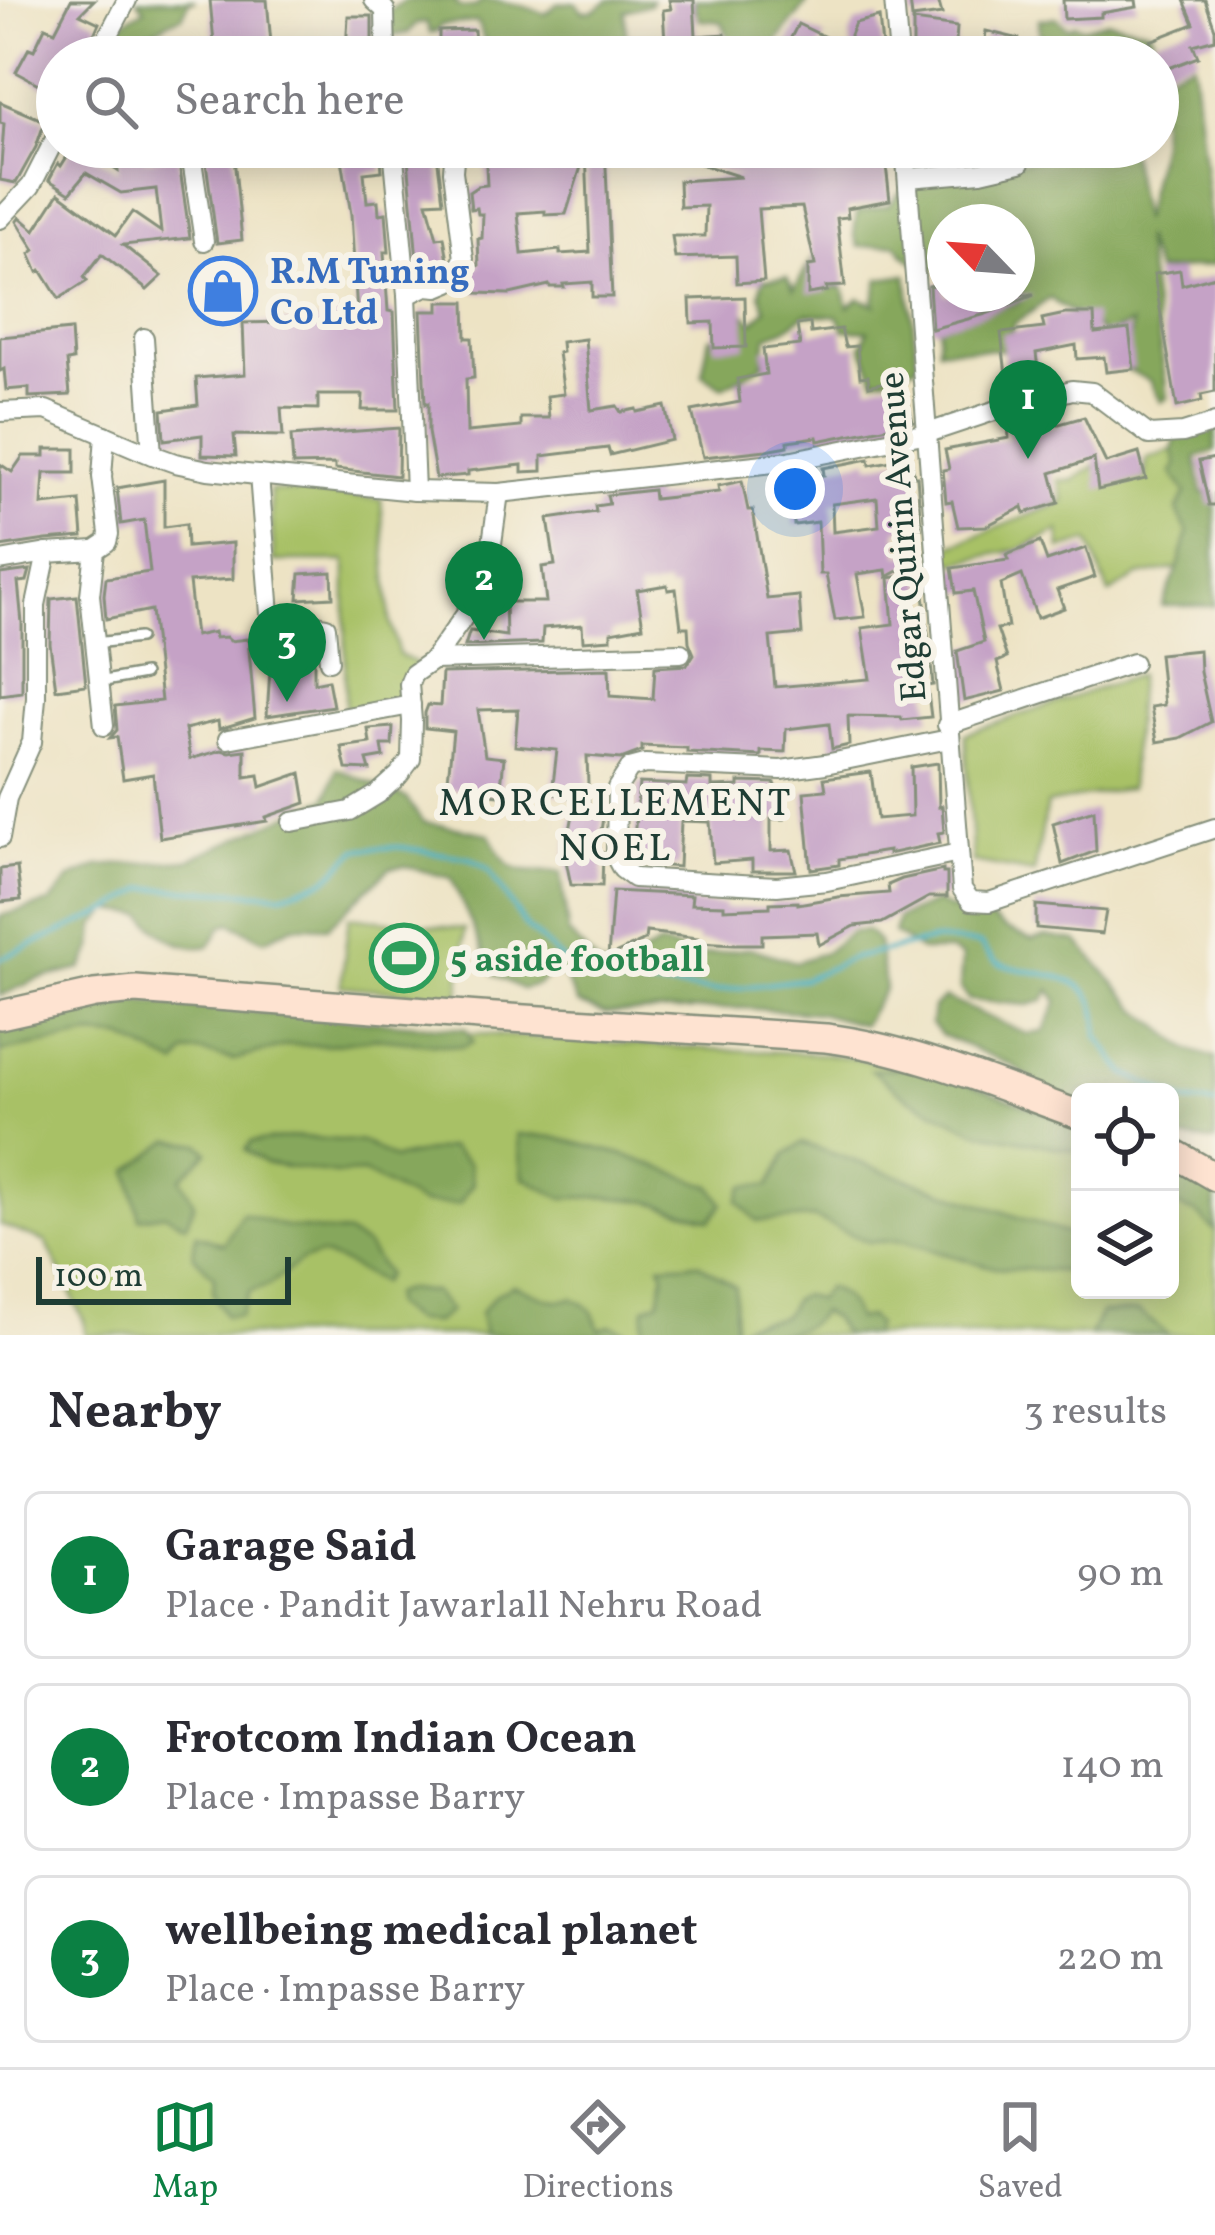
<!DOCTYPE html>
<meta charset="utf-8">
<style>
:root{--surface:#fff;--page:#f2f2f3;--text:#2b2b33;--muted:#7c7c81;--line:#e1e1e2;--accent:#0b8043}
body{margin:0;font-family:Vollkorn,serif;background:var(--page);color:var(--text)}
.controls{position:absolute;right:36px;bottom:36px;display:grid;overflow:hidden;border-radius:18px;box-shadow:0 6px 30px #0003}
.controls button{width:108px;height:108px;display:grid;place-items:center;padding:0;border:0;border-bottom:3px solid var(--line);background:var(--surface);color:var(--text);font:60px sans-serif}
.compass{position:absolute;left:927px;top:204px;width:108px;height:108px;border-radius:50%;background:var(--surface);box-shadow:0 6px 30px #0003;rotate:295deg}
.scale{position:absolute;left:36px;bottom:30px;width:255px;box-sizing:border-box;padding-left:12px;border:6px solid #1f3d34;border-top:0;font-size:33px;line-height:42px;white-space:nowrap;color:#1f3d34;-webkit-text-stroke:9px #f7f3e8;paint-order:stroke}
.you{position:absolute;left:795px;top:489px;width:42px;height:42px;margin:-30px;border:9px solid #fff;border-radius:50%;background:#1a73e8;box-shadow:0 0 0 18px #1a73e833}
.badge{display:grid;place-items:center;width:78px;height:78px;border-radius:50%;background:var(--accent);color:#fff;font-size:39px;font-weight:700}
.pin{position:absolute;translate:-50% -99px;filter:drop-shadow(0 3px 6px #0008)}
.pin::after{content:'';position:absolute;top:63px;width:42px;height:36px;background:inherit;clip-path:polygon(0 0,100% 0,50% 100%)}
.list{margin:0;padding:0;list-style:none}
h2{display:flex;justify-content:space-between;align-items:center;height:156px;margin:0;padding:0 48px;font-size:51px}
h2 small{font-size:39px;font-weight:400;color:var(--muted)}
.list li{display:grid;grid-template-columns:78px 1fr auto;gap:36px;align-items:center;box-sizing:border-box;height:168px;margin:0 24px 24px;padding:0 24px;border:3px solid var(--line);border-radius:18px}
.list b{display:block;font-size:45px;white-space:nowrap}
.list p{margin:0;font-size:39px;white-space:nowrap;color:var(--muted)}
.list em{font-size:39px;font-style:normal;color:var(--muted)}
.icon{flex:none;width:66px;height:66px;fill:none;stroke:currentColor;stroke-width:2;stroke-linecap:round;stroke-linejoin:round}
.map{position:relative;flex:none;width:1215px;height:1335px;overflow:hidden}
.search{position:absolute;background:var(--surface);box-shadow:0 6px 30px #0003;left:36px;right:36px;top:36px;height:132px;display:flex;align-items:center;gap:30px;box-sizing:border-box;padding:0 42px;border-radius:66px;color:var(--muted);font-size:45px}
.sheet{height:732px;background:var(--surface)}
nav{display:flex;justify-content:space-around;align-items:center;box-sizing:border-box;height:168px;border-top:3px solid var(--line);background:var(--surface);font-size:33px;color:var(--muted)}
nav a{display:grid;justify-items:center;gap:6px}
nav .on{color:var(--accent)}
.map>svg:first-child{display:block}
.green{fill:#a8c166;stroke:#647f4d;stroke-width:3}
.forest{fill:#86a75b;stroke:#527248;stroke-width:3}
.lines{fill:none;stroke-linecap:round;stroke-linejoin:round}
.stream{stroke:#41adc0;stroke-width:4.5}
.building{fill:#c5a2c6;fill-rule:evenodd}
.lane-casing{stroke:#86907c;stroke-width:14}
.street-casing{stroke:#86907c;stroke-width:22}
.secondary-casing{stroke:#86907c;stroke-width:32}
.lane{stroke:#fff;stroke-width:9}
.street{stroke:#fff;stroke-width:18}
.secondary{stroke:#fee3d1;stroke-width:27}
.labels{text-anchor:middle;stroke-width:12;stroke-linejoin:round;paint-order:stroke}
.shop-label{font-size:36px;font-weight:bold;fill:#366cbe;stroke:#f7f3e8;text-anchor:start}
.street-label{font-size:36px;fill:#1f3d34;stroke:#f7f3e8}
.leisure-label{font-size:36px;font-weight:bold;fill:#27864d;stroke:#f7f3e8;text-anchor:start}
.neighbourhood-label{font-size:39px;letter-spacing:3px;fill:#1f3d34;stroke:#f7f3e8}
</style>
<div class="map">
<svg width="1215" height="1335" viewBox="0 0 1215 1335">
<rect width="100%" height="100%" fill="#f7f3e8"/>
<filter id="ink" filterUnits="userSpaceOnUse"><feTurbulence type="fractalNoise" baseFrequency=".00833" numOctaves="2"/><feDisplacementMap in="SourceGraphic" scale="24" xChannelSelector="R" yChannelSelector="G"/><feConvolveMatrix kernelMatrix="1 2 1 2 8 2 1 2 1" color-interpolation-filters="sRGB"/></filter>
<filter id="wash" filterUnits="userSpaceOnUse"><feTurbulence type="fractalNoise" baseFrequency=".004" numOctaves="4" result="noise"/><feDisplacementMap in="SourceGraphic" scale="48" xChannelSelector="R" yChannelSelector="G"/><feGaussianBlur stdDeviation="2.7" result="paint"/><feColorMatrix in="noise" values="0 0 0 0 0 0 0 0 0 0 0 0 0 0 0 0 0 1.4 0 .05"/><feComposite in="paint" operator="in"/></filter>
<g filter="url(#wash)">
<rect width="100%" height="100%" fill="#ede3c4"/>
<g class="green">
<path d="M1173 450 1177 464 1172 473 1186 493 1177 510 1188 533 1178 568 1138 576 1109 594 1089 541 1061 549 1059 531 1020 549 951 563 942 549 1064 502 1059 480 1072 481 1095 466 1145 479 1147 459Z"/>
<path d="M270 490 381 499 390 620 399 655 424 667 405 701 345 710 346 561H274Z"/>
<path d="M1138 675 1130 788 1047 804 1034 873 973 862 965 734Z"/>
<path d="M349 917 465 929 459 998 341 986Z"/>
<path d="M131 1011 710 1049 826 1054 906 1067 1080 1136V1290H1170V1175L1215 1196V1335H86L84 1321 46 1242 0 1225V1033Z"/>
</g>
<g class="forest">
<path d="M137 0H195L189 2 182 17C169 19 163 29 149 32L144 45 148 57H135L137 49 141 46 132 43 123 48 121 54 115 53 113 49 106 54 116 26 145 9Z"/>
<path d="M406 0H456V5L463 8 477 6 481 0C504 0 523 5 545 14L557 4 575 2 583 12 593 11 609 0H652L650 4 625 11 627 57H482L484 39 477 22 441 25 437 31 430 33 426 22 416 24 408 33 387 37 390 10Z"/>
<path d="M693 0H806L807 3 765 57H743L732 47 722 22 700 20Z"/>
<path d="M1056 17 1068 28 1075 24 1083 28 1108 21 1150 30 1166 74 1193 62 1215 265 1156 272 1143 237 1168 398 1161 402 1151 382 1125 368 1132 324 1104 335C1085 315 1071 316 1050 298L1014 324 1004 350 938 348 939 326 1019 302 1022 289 1017 284V222H945V270C922 269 910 263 896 244L859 247 854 234 857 212 889 205 921 167 975 158 978 167 1041 159V147H1129L1142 221 1160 142 1158 57H1133L1124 44 1107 52 1105 57H1056L1040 37 1039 20Z"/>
<path d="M811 261V289L843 287 848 307 859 298 876 305 874 300 879 279 907 275 918 365 891 376 875 379 862 346 868 331 844 330 838 316 806 314 785 329 767 336 763 365 723 387 702 374 709 338 736 336 742 311 754 322 766 309 760 294 763 279 787 277 794 290Z"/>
<path d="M1215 419V451L1196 458 1202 492 1215 495V606H1162L1178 568 1188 533 1177 510 1186 493 1172 473 1177 464 1173 450 1176 434Z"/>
<path d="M337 769 406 798 423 822 490 834C510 879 516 870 561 872L568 933 600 966 616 970 659 945 703 955 750 948 796 962 826 952 851 932 867 931 878 942 885 988 863 1025 819 1013 741 1008 605 1014 578 1004 563 975H549L538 985 522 989 494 975 451 878 405 866 390 868 328 927 293 926 265 940 230 923 222 926 210 946C182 951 160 935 144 915L110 910 95 926 93 948 82 969 38 979 0 996V916L50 903 71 878 99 866 188 860 327 798Z"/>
<path d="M936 902 950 909 980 911 1004 928 1032 940 1046 936 1077 941 1139 1010 1189 1050 1215 1058V1142L1170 1137V1092H1080V1104L1049 1092 1012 1065 941 1035 931 1024 933 1007 945 998 1027 1034 1044 1032 1058 1001 1050 990 1043 1001 1028 1005 969 1000 960 988 962 957 950 951H921L894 933 898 918Z"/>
<path d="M135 1001 466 1029 473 1042 462 1047 376 1038 326 1045H288L234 1060 201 1052 186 1053 177 1065 122 1038 92 1036 0 1052V1023Z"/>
<path d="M922 1066 1080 1126V1152L978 1132 908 1098 871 1070Z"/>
<path d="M517 1134 552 1137 625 1155 711 1186 723 1203 711 1220 648 1201 604 1197 562 1198 523 1177Z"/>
<path d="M298 1137 363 1142 394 1159 450 1147 469 1163 473 1183 459 1204H421L364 1173 337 1174 267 1164 245 1150 251 1142Z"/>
<path d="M170 1140 200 1144 208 1152 181 1178 194 1203 186 1225 164 1214 139 1218 129 1171Z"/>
<path d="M802 1143 1080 1238V1272L995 1268 900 1241 869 1242 814 1218 757 1221 738 1201 744 1186H769L787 1153Z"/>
<path d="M1170 1161 1215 1177V1231L1198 1214 1170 1203Z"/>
<path d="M242 1213 286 1227 347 1234 367 1246 386 1274 381 1283 344 1263 321 1255 302 1260 268 1286 249 1292 240 1316H225L213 1294 214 1277 193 1255 196 1234 224 1244Z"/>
<path d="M698 1263 735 1286 734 1329 728 1335H643L645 1307 659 1301 664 1274 660 1265Z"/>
<path d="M513 1285C533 1291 551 1306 572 1298 588 1305 595 1311 599 1329L611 1325 636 1335H484L480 1313 495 1295Z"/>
<path d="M826 1288C843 1292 850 1303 856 1319L869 1317 876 1325 872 1335H844L832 1318 820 1312C805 1335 772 1335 741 1335L740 1327C762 1313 783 1330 793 1300L803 1295 817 1300Z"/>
<path d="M407 1289 433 1292 450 1311 436 1322 413 1321 392 1305V1294Z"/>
<path d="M1138 1311 1169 1335H1090L1101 1313Z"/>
</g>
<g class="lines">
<g class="stream">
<path d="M0 959 110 910 146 888 283 894 325 880 358 849 400 847 469 858 488 869 526 927 567 964 607 983 715 991 804 979 853 958 935 940 980 944C987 952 992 961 1001 964 1046 980 1103 967 1098 1036L1126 1074 1165 1092"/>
<path d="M1170 1094 1187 1102 1215 1104"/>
</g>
</g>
<g id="blocks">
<g class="building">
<path d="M71 0H94L80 14 99 23 84 57H57V94L16 72 29 48 34 50 45 27 55 31Z"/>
<path d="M210 0H267L271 43 303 42 304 57H211L210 43H214Z"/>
<path d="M669 0H694L696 36 725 34 730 57H666L663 10 671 9Z"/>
<path d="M910 0H938L942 14 912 18Z"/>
<path d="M1063 0H1136L1137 7 1101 13V17L1064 19Z"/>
<path d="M1184 0H1205L1215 29V39L1193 45 1198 57 1161 71 1150 41 1194 24Z"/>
<path d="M348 16H372V51H346Z"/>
<path d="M879 17 883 56 852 57 850 35 855 23Z"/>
<path d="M913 21 957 27 955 57H913Z"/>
<path d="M798 24 825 37 814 57H781Z"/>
<path d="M474 30 476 56 402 57V46L439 44V31Z"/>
<path d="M986 31 1019 39 1016 57H983Z"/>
<path d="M0 102 45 121 36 147 16 183 0 180 4 124 0 123Z"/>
<path d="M73 147H80L118 171 116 147H143L144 160 178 156 190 238 123 245 162 276 147 290 102 254 84 277 87 281 59 299 41 270 38 272 30 254 35 250 17 221 20 217 35 230 59 193 116 235 132 212 161 232 156 189 121 193 86 173 70 193 49 180 58 163 61 166Z"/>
<path d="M233 147 242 240 217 243 204 148Z"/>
<path d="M340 147H380L382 171 364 173 367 202 378 201 379 214 386 213 389 252H384L388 311 394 312 398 410H362L363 395H318V409L281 408 283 436 234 435 236 456 202 455V435L164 440 162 410 198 405 196 378 245 374 243 323 326 321V315L357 314 351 214Z"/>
<path d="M407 147H436L443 201 427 202 437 238 444 237 448 260 443 268 418 271Z"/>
<path d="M485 147H605L612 297H592V282L563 284 564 287H550L549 285 510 294 476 293 474 269 479 265 478 239 482 238 483 214H478L477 208 471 209 469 192 478 186 487 185ZM586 151 590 252 560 254V250L522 254 518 213 545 211V215L566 214Z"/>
<path d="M656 147H867V150L884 148 890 200 847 208 848 217 837 218 845 286 826 287 827 291 808 294V266L815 265 802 207 758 209 764 281 737 283 736 256 675 258 672 236H705L706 206 680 207 679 181 741 177 656 150Z"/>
<path d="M237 268 240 312 208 314 205 270Z"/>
<path d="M1180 270 1182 285 1215 276V392L1201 395 1202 401 1177 407 1154 274Z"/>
<path d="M945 282V294L1034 295 986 314 932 329 929 286Z"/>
<path d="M745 297 746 347 714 348 713 322 691 323 690 299Z"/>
<path d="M439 302H465L466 338H472L474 378 466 379 467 432 521 427V418H549L547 396 564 394 558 353 562 352 561 342 585 339 591 410 617 406 621 412 636 409 637 412 665 406 672 440 610 455 608 448 542 456V471L522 472V465L468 471V475L436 478 428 432V403L425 404 421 311H439Z"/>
<path d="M1065 314H1094L1095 333 1129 329 1134 369 1106 372 1104 357 1077 359 1076 345 1036 353 1040 385 1008 391 1001 333 1044 328 1042 319Z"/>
<path d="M810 323 811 333 841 329 845 347 857 346 860 377 868 376 869 386 903 377 913 422 818 441 817 437 788 441V446L766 450 703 457 692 411 740 402 737 379 766 374 763 349 800 345 797 325Z"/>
<path d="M71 330 73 360 67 361 70 395 29 397V388L6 390 4 369 0 371V337Z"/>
<path d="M1084 417 1106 463 1139 453 1146 479 1098 490 1094 459 1051 473 1059 503 1025 513 1023 507 986 526 958 527 952 501 946 502 943 470 949 469 945 450 1009 438 1008 425 1025 421 1027 429 1034 427 1035 431Z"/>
<path d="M399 428 398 476 335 469V464L293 465 291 436Z"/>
<path d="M45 449H75V473H44L42 505 80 501 83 537 46 540 0 547V464L12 472 23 456H45Z"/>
<path d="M911 457 914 476H917L921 528 897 529 899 555 923 553V558L887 577 886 570 857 574 865 617 835 620 826 574H820L818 522 794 525 793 506 809 504 808 477 824 475 823 468 869 459 870 465ZM877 498 879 526 833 532 832 504Z"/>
<path d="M1215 458V505H1209L1199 461Z"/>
<path d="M164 480V527L186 524 187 547 233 543V579L189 582 195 636 214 632 215 638 226 637 230 641 248 639 255 718 219 729 218 721 185 729 190 759 221 750 229 752 245 750V777L259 775 261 787 301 773 306 803 266 817 267 821 160 838 153 774 123 779 117 737 110 738 117 730 115 706 161 701 151 610 106 619 104 595 106 578 150 572 144 520 121 524 117 488Z"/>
<path d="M742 481 748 510H753L767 599 799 596 802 634 770 637 775 687 870 679 862 628 893 624 889 578 922 573 933 685 927 686 931 717 902 720 901 717 848 716 849 745 832 749 829 724 786 729 785 752 761 751V756L687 752V748L642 746V751L621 759 587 756 589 814 603 817 598 853H603L602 886 571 885 565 856 576 799 552 793 557 750 515 746 518 709 478 710 485 756 504 758 500 795 447 789 453 731 425 728V713L428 705 440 706 442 673 609 669 610 696 653 699 655 667 687 665 694 654 689 642 688 627H681L676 589 668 590 667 585 637 590 643 626 611 632V639L583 641 582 625 543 628 542 643 465 646 469 633 470 631 506 636 505 602H546L542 567 555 565 548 519 596 512 595 506 609 504 607 495 653 490 654 499 719 492 718 486Z"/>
<path d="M1040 542 1047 561 1086 548 1095 577 1057 590 1064 608 1037 618 1022 575 1001 584 1008 627 997 629 1007 658 997 662 1004 691 964 701 957 651 984 642 973 591 956 593 952 568 1008 560 1006 555Z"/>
<path d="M30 570 27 581 18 582 22 623V692L0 695V574Z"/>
<path d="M332 572 333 597 298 599 300 574Z"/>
<path d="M77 596 86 685 56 689 50 644 51 599Z"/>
<path d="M272 638 294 639 293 649 314 648V683L328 680 333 706 267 716Z"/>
<path d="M1199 650 1200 672 1211 722 1180 738 1157 742 1151 707 1164 705 1159 654Z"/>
<path d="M393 727 392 745H382L384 757 367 760 370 770 346 769 341 747 370 743 368 729Z"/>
<path d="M938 763 939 807 942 806 944 832 938 833 940 843 888 854V851L839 859V865L811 869 804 792 826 790 824 778 871 772 877 819 912 816 911 767Z"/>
<path d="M687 779 712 780V787L739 786V782L775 783 784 819H771V851L791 850 796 871H752V860L713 863 710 822 681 821 679 867 652 865 632 860 639 783 686 785Z"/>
<path d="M1094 810 1096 851 1062 864 1053 823Z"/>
<path d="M17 867 21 900 0 902V869Z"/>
<path d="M943 870V873H947V897H929L882 923 855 926 819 945 817 933 762 935V944H735L698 942V938L646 932 645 940 608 957 613 891 692 895 691 904 724 905V909L770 907V903L798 902V904L838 897 889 893 888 885 902 879Z"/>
<path d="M1036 905 1106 911 1102 934 1036 928Z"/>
</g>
</g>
</g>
<g filter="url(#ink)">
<use href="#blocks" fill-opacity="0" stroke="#86907c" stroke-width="3"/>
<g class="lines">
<defs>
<g id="lane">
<path d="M95 643 139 638"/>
<path d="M99 682 144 674"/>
</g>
<g id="street">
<path d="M374 0 385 10 386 57"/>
<path d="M894 0 899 57"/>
<path d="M97 57 127 0"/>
<path d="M190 147 204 241"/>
<path d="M393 147 407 295 415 491"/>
<path d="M905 147 962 889 971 901 989 902 1215 828"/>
<path d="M908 178 981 172 1020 163"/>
<path d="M0 219 31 186 57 135"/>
<path d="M407 295 426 286 438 287 450 282 464 259 453 171 455 147"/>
<path d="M144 338 152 455"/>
<path d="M0 412 46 410 147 453 175 463 208 470 415 491 499 493 783 462 928 433 997 410 1072 390 1092 392 1149 435 1183 433 1215 423"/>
<path d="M259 475 270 614 326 627 329 661"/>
<path d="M0 561 47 553 95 550"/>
<path d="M433 660 681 653"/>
<path d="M947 725 1133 663"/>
<path d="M104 726 90 595 95 550 107 542 109 534 102 477 105 435"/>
<path d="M228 739 411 705"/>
<path d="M949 739 825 764 781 770 645 764 630 768 617 788 616 858 622 869 634 878 777 886 827 881 959 853"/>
<path d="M292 822 350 811 378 794 399 775 411 759 412 721 409 684 413 674 433 660 476 600 489 565 499 493"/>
<path d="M0 838 7 798 32 742 36 698V605L47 553"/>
</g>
<g id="secondary">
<path d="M0 1015 94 994 136 990 480 1016 826 1038C914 1049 996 1085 1080 1115"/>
<path d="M1170 1151 1215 1177"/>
</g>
</defs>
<use href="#lane" class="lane-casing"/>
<use href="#street" class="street-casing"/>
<use href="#secondary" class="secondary-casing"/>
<use href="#lane" class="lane"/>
<use href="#street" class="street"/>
<use href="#secondary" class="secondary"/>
</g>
</g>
<defs>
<symbol id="shop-ring" viewBox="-11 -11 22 22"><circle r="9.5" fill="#f7f3e8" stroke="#3f7fe0" stroke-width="1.5"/><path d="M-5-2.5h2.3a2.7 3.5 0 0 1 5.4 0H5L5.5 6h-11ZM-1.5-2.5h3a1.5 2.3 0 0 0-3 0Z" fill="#3f7fe0"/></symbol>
<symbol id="stadium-ring" viewBox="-11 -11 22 22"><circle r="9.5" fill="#f7f3e8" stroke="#2e9e5b" stroke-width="1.5"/><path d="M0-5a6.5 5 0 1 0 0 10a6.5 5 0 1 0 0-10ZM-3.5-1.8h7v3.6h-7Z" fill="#2e9e5b"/></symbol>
</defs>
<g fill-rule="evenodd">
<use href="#shop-ring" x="185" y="253" width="76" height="76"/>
<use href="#stadium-ring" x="366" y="920" width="76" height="76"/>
</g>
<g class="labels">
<g class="shop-label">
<text x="270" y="283">R.M Tuning<tspan x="270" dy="41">Co Ltd</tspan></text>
</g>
<g class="street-label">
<text transform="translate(901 537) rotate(-94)" y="13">Edgar Quirin Avenue</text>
</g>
<g class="leisure-label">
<text x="450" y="971">5 aside football</text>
</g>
<g class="neighbourhood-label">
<text x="616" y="815">MORCELLEMENT<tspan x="616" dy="45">NOEL</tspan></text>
</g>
</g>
</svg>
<div class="controls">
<button><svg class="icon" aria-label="locate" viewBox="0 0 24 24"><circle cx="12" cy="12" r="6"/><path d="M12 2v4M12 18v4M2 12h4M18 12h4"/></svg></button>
<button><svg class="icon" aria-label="layers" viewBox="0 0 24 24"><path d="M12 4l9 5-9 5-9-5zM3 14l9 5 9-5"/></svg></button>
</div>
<svg class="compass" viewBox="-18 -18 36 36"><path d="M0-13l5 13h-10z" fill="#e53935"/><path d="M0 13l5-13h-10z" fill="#7c7c81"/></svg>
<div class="scale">100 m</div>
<div class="you"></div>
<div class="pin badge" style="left:1028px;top:459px">1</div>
<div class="pin badge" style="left:484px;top:640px">2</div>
<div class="pin badge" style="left:287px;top:702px">3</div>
<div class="search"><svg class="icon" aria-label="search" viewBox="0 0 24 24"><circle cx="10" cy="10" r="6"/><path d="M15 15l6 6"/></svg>Search here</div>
</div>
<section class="sheet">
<h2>Nearby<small>3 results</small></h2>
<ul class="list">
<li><span class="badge">1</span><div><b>Garage Said</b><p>Place · Pandit Jawarlall Nehru Road</p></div><em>90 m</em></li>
<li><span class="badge">2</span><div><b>Frotcom Indian Ocean</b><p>Place · Impasse Barry</p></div><em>140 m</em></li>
<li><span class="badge">3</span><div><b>wellbeing medical planet</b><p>Place · Impasse Barry</p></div><em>220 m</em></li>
</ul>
</section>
<nav>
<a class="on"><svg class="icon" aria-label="map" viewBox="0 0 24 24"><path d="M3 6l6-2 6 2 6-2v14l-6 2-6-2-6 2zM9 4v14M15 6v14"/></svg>Map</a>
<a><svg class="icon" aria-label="directions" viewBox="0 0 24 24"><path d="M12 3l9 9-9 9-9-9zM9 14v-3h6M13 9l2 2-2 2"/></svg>Directions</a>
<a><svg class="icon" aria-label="saved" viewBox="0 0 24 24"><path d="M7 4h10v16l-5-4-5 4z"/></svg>Saved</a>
</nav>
